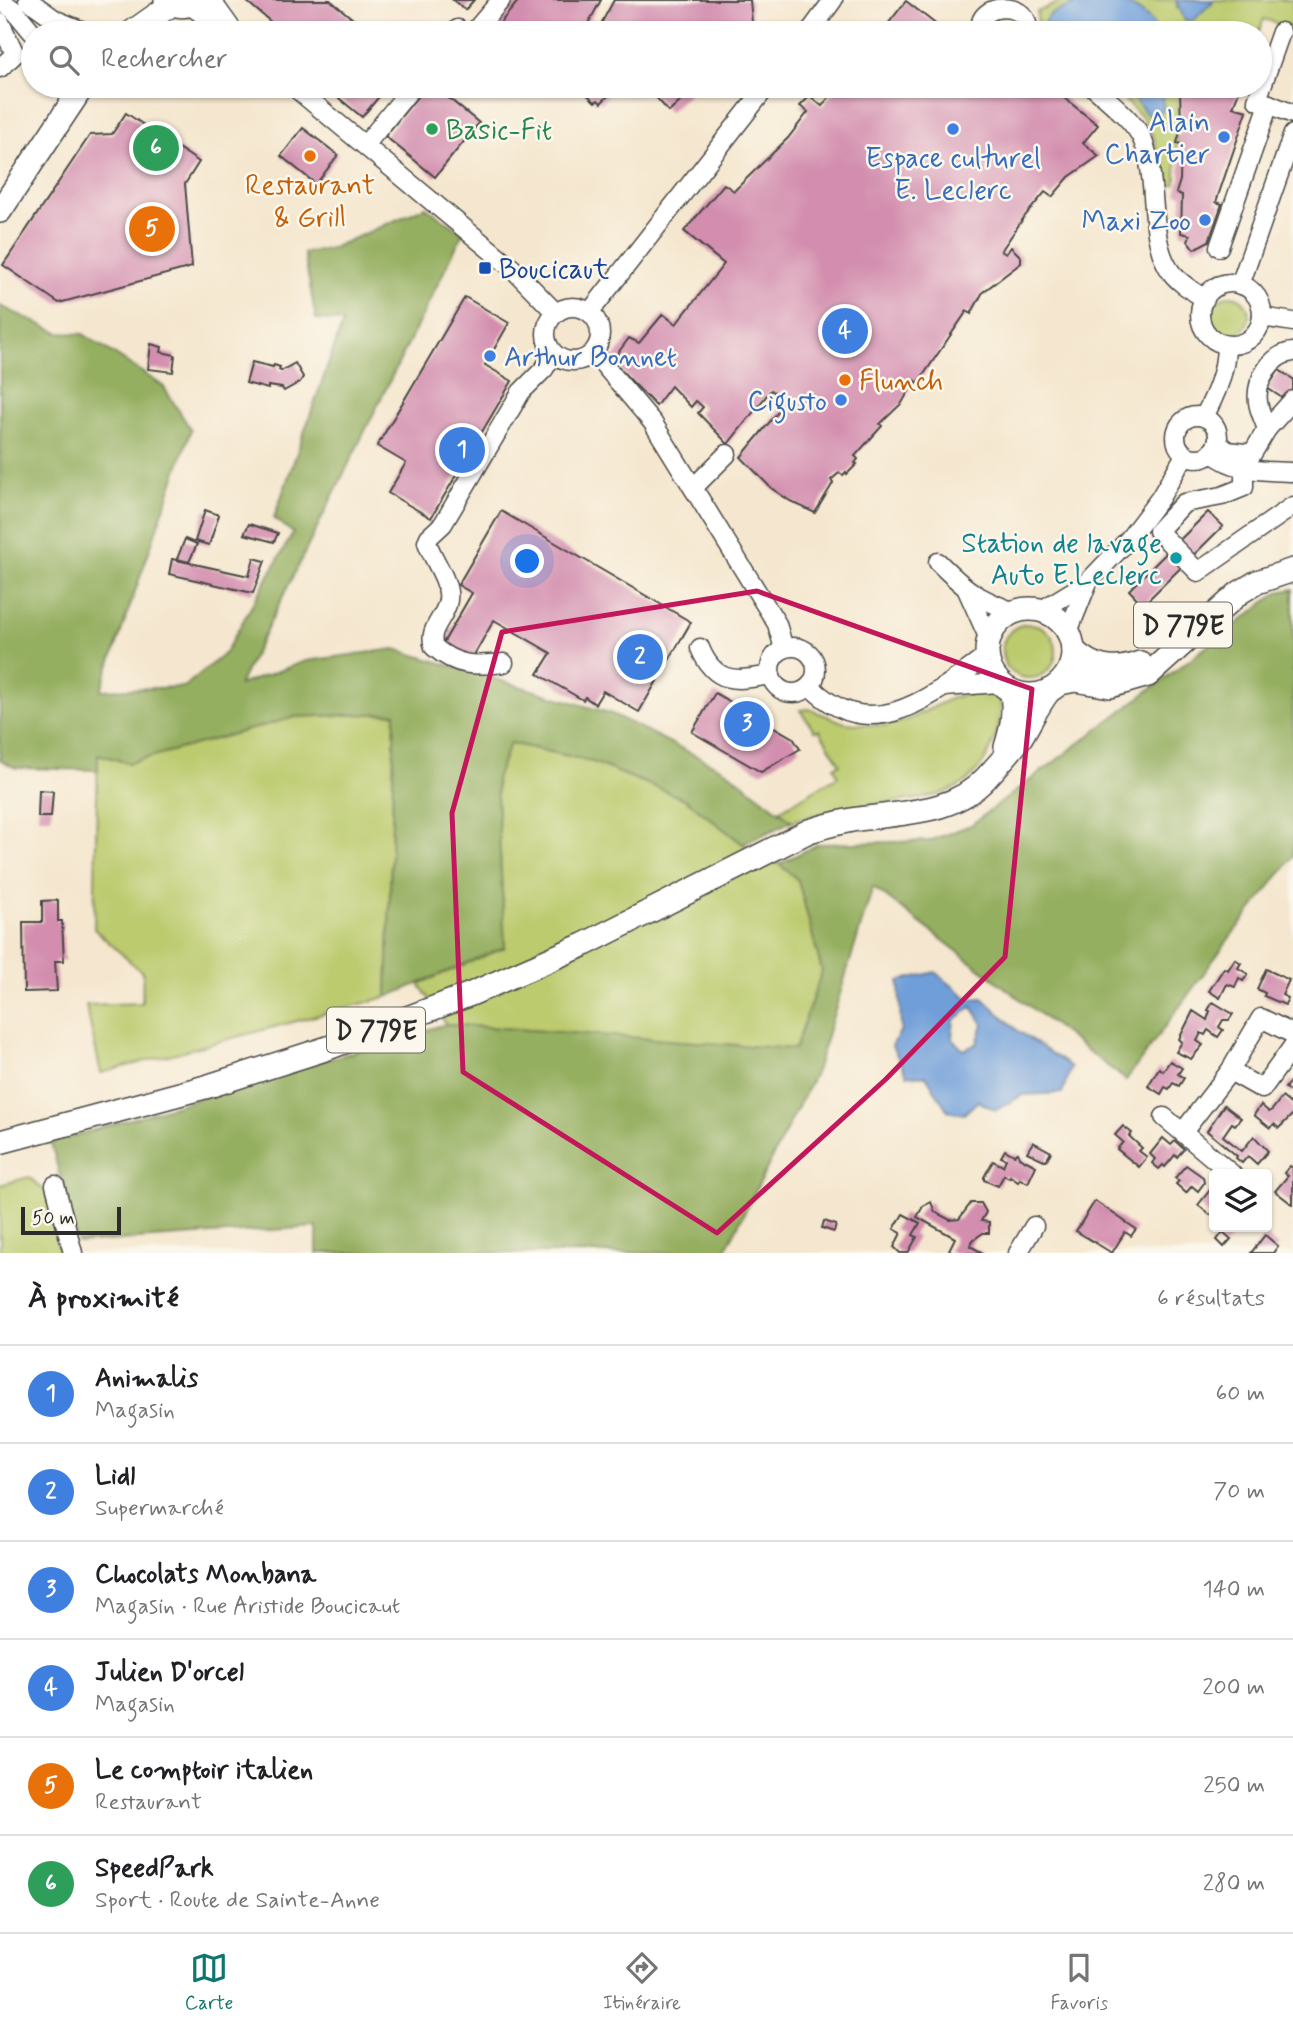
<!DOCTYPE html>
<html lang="fr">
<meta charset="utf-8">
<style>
:root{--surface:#fff;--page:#f6f6f6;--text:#202124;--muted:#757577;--line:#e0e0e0;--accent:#0f766e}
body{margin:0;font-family:Mynerve,sans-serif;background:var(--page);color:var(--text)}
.controls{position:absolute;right:21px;bottom:21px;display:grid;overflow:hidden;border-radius:7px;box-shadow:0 2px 5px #0004}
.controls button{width:63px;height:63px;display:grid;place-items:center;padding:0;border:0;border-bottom:2px solid var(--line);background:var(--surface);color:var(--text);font:35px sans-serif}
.scale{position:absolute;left:21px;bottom:18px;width:100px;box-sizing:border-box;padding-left:7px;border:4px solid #2b2b2b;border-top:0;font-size:19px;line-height:24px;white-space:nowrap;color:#2b2b2b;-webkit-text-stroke:5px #fbf7ec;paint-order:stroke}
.you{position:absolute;left:528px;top:562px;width:24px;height:24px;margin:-18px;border:5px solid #fff;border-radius:50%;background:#1a73e8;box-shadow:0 0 0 10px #1a73e833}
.badge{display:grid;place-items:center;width:46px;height:46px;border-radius:50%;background:var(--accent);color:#fff;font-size:23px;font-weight:700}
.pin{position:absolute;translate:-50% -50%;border:4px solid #fff;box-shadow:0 2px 7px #0006}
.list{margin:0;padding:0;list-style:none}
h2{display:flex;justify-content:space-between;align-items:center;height:91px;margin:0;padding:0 28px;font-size:30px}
h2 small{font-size:23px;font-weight:400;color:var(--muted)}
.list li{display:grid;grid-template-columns:46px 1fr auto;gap:21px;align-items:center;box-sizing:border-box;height:98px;padding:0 28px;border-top:2px solid var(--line)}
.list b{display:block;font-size:26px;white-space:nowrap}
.list p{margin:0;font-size:23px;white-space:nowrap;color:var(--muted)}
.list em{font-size:23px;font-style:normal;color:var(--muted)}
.icon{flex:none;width:38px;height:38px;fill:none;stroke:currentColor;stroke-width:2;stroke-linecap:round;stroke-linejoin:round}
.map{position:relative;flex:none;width:1293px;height:1253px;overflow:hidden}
.search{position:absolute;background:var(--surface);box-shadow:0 2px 5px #0004;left:21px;right:21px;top:21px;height:77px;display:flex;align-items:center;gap:18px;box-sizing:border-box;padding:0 24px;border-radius:38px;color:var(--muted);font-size:26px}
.sheet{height:679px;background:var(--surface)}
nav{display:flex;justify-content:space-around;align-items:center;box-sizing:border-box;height:98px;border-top:2px solid var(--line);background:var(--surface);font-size:19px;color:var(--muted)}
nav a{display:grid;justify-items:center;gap:4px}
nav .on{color:var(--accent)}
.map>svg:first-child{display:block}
.green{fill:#bccb6e;stroke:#747b4c;stroke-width:2}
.forest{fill:#95af61;stroke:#606d46;stroke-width:2}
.water{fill:#709ed9;stroke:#4e6482;stroke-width:2;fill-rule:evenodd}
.building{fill:#d38eaf}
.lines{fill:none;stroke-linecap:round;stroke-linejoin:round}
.minor-casing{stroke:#494744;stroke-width:21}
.major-casing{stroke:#494744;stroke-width:26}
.minor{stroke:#fff;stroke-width:18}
.major{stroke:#fff;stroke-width:23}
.marked{fill:none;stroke:#c2185b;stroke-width:5;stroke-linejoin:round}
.leisure-dot{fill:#2e9e5b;stroke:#fbf7ec;stroke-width:2.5}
.shop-dot{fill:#3f7fe0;stroke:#fbf7ec;stroke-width:2.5}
.food-dot{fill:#e8710a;stroke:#fbf7ec;stroke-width:2.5}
.transit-dot{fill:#1a4fb4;stroke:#fbf7ec;stroke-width:2.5}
.culture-dot{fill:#0f9aa8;stroke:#fbf7ec;stroke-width:2.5}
.labels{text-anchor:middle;stroke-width:5;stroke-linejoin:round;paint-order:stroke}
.shield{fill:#fbf7ec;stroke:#696865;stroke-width:2}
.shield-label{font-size:26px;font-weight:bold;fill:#2b2b2b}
.shop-label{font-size:28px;fill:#366cbe;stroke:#fbf7ec;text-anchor:end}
.leisure-label{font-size:28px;fill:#27864d;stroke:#fbf7ec;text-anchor:start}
.food-label{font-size:28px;fill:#c56008;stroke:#fbf7ec}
.transit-label{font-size:28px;fill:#164399;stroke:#fbf7ec;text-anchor:start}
.culture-label{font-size:28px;fill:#0d838f;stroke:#fbf7ec;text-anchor:end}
</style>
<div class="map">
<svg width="1293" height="1253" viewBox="0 0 1293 1253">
<rect width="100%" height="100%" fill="#fbf7ec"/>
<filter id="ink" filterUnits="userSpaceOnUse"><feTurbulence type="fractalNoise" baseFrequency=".0143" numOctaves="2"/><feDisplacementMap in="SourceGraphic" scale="14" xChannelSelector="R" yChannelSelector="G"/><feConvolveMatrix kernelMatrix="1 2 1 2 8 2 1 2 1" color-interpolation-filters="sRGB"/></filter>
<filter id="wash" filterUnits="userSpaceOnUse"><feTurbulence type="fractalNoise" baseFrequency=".00686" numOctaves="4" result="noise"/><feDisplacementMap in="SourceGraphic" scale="28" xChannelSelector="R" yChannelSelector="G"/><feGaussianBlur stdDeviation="1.57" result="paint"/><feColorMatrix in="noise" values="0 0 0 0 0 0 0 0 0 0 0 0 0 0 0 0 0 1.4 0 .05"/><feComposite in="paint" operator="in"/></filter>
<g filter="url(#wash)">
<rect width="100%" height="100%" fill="#f5e7cf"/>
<g class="green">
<path d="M1066 0H1176L1177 8 1208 7 1214 0H1293V29L1264 19 1258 33H1038L1037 12Z"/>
<path d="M1110 86H1178L1176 184 1163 185 1154 138 1142 117Z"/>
<circle cx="1230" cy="315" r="19"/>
<circle cx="1029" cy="651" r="27"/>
<path d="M988 691 997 692C1004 706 1000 720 996 734 975 803 926 797 866 805 841 808 817 814 792 821L779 811 838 776 834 767 840 764 819 730 815 731 800 710 809 709 845 723 885 726 905 721 954 697Z"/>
<path d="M395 713 387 997 101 1073 86 1005 142 1003 143 973 94 929 98 754 128 763 295 717Z"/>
<path d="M510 743 590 761 685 799 743 844 779 864 798 880 822 971 795 1050 446 1024 419 984 505 947 496 779Z"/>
<path d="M29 1177 46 1192 60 1253H0V1185Z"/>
</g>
<g class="forest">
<path d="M426 207 463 233 239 685 306 661 395 649 612 714 727 771 792 821 743 844 685 799 590 761 510 743 496 779 505 947 387 997 395 713 295 717 128 763 98 754V770L16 768 0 760V306L59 333 83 334 163 386 191 430 101 690 184 687 225 653 293 533 274 518 343 322 316 319 304 253 332 248Z"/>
<path d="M1293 589V857L1231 936 1126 1080 873 887 816 1071 724 1253H317V1227L78 1243 51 1143 446 1024 795 1049 822 971 798 880 779 864 818 844 929 841 971 825 1279 592Z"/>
</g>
<g class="water">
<path d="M1082 0C1116 0 1140 0 1159 33H1047L1044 22 1051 14Z"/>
<path d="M1176 0H1214L1194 20 1185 21Z"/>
<path d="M1123 86H1164L1163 109 1159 117 1151 119Z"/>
<path d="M935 972 969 999 983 998 1017 1030 1071 1067 1062 1093 1023 1095 996 1110 978 1101 964 1114 948 1111 926 1076 907 1075 892 1046 901 1030 899 981ZM972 1007 983 1024 977 1044 963 1050 952 1038 954 1020Z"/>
</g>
<g id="blocks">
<g class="building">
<path d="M245 0H330L370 33H264L272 23Z"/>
<path d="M453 0H474L465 10Z"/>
<path d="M519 0H601L583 33H492Z"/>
<path d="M614 0H750L753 33H596Z"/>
<path d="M906 1 947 33H881Z"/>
<path d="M324 86H388L362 117Z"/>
<path d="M426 86H434L479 123 435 177 385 136Z"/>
<path d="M578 86H693L695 88 669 112 649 89 638 94 628 95 609 87 604 92 608 96 601 103 598 100 595 102Z"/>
<path d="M838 86H1049L1098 125 1083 143 1099 156 1069 177 1052 197 1045 192 1025 216 1001 251 1006 254 1011 247 1021 257V263L983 292 971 314 967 311 918 383 915 380 902 403 880 424 882 426 855 456 858 459 855 463 857 464 847 474 846 472 843 475 839 473 831 480 833 483 815 513 790 501 771 488 741 457 786 402 771 390 728 444 698 413 703 407 696 401 691 407 671 386 656 406 612 361 629 338 639 343 663 314 676 324 724 264 684 231 724 184 734 191 788 138 808 112 800 106 810 96 822 106Z"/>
<path d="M1185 86H1241L1233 107 1247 111 1216 202 1222 204 1209 241 1194 249 1188 241 1190 235 1181 233 1182 195 1176 193 1180 180 1181 144 1177 143 1181 128 1180 90H1184Z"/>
<path d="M126 113 199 162 185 184 192 267 59 303 3 265 90 135 112 134Z"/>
<path d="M303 128 338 155 316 184 281 156Z"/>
<path d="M465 297 509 323 485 365 512 381 431 518 388 493 406 463 377 446Z"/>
<path d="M151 344 162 347 161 352 175 355 173 372 148 369Z"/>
<path d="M252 362 273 367 274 365 280 367 279 370 281 371 295 363 303 377 300 382 284 391 282 388 268 386V389L246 383Z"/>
<path d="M1279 370 1293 379V405L1267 388Z"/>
<path d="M205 510 219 515 209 545 195 541Z"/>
<path d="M501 511 691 622 639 712 603 691 595 704 585 697 583 700 538 674 551 653 494 620 470 662 442 645 472 593 458 585Z"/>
<path d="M1208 512 1223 526 1143 605 1129 590Z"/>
<path d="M249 524 278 533 274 542 244 534Z"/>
<path d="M185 539 197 544 189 562 177 559Z"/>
<path d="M254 558 265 561 253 593 169 574 172 559 249 576Z"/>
<path d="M715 693 793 738 800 749 761 772 692 732Z"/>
<path d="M39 790 53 791 51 817H38Z"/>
<path d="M58 900V921H62L64 961H55L57 991 24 992 23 922H42V901Z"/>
<path d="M1235 959 1241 963 1238 968 1248 974 1243 981 1239 978 1235 987 1227 984 1220 998 1209 991 1224 968 1228 970Z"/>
<path d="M1266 969 1289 980 1282 995 1288 998 1285 1005 1264 996 1265 993 1257 989Z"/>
<path d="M1213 1002 1233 1014 1229 1020H1223L1219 1027 1223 1030 1218 1037 1208 1030 1205 1035 1201 1033 1197 1041 1203 1045 1191 1059 1176 1052 1182 1042 1179 1039 1193 1011 1207 1020 1210 1011 1208 1010Z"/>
<path d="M1170 1061 1182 1068 1178 1074 1184 1078 1179 1086 1173 1083 1169 1089 1165 1087 1161 1094 1148 1086 1159 1068 1163 1071Z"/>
<path d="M1291 1080 1293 1082V1094L1285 1088Z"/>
<path d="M1282 1097 1293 1106V1114L1279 1128 1274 1124 1270 1128 1254 1115 1261 1105 1269 1112 1272 1110Z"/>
<path d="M1224 1105 1241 1118 1235 1125 1232 1123 1223 1136 1242 1151 1254 1136 1268 1151 1257 1164 1248 1156 1242 1163 1236 1158 1237 1156 1207 1131Z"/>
<path d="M1123 1126 1132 1133 1129 1136 1142 1148 1139 1151 1147 1157 1139 1167 1117 1149 1123 1142 1115 1135Z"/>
<path d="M1163 1138 1171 1145 1175 1141 1184 1149 1177 1157 1175 1155 1165 1167 1163 1165 1159 1169 1152 1163 1155 1159 1150 1154Z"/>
<path d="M1033 1142 1051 1152 1046 1161 1027 1152Z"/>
<path d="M1005 1150 1014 1155 1018 1153 1019 1157 1036 1166 1028 1183 1020 1179 1018 1182 1010 1176 1009 1178 1004 1175 998 1186 984 1180V1177L993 1161 1003 1166 1006 1159 1001 1157Z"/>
<path d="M1186 1165 1203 1177 1204 1183 1198 1191 1192 1186 1186 1193 1176 1184 1179 1181 1175 1178Z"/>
<path d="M1290 1166 1293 1168V1205L1275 1191 1288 1176 1284 1173Z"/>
<path d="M1214 1185V1212L1210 1215 1198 1205Z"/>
<path d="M1095 1201 1136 1229 1131 1236 1125 1232 1112 1253 1076 1231Z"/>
<path d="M931 1202 935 1212 950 1220 959 1219 971 1203H981L986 1212 981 1221 989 1222V1233H983L973 1240 970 1246 983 1253H953L949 1250 955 1238 917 1217 923 1206Z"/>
<path d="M903 1214 920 1223 913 1235 917 1237 908 1253H900L894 1247 901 1233 894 1229Z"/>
<path d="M824 1221 836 1225 834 1232 822 1228Z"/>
<path d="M1223 1232 1231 1239 1224 1247 1217 1240Z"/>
<path d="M1265 1235 1278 1246 1273 1253H1251Z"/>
</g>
</g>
</g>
<g filter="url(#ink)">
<use href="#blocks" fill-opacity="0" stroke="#494744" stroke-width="2"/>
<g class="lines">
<defs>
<g id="minor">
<path d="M0 0 14 10 33 33"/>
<path d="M28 0 56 20 88 33"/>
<path d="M211 0 231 28"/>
<path d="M189 5 229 33"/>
<path d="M0 22 15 54 0 68"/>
<path d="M455 33 458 29 463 33"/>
<path d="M473 33 501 0"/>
<path d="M809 33 833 0"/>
<path d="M982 33C971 0 1036 0 1026 33"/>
<path d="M293 86 512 268 556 313"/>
<path d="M1092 86C1107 99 1136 122 1143 141 1159 180 1147 239 1171 272 1179 283 1193 291 1205 299"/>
<path d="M1269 104 1293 114"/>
<path d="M366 144 413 86"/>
<path d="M1219 247 1269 104 1257 100 1281 32"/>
<circle cx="1231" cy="314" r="31"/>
<path d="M1240 285 1293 134"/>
<circle cx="573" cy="334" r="27"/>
<path d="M590 312 767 86"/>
<path d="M1262 317 1293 322"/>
<path d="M594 353 653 423 777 624 784 649"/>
<circle cx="1197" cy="437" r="21"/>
<path d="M1204 417C1216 394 1226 371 1226 345"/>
<path d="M1267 429 1293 400"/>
<path d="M1217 443 1228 451 1252 454 1267 429C1264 420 1259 411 1258 402 1255 381 1271 354 1293 352"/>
<path d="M1211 452C1235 472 1264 471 1293 472"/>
<path d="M1244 468V487L1222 496 1184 503 1158 531 1198 572 1293 506"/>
<path d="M693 488 727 454"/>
<path d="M938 562C966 590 976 598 1014 612"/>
<path d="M967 590 989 639"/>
<path d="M1040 611 1088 582 1129 539 1160 498 1185 455"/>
<path d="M1068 632 1088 582"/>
<circle cx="793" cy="670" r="23"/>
<path d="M700 648C715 685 736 681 771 675"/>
<path d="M504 663C475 666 457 667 434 647 427 628 446 618 448 600 451 582 432 559 427 542L429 537 443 524 521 392 544 369 553 354"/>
<path d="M810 686C871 749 932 696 987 656"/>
<path d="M944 687 999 683"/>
<path d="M1293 1034 1261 1018 1230 1071 1262 1089 1293 1046"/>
<path d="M1164 1117 1232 1174"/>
<path d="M1183 1132 1230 1071"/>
<path d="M55 1185 73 1253"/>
<path d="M1018 1253 1034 1226"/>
</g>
<g id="major">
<path d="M166 0C177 7 187 8 198 0"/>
<path d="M131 33 172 4"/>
<path d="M0 211 83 86"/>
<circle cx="1030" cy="652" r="43"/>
<path d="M1073 650C1093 669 1114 673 1140 663"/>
<path d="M1060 683 1075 680 1110 686 1148 675 1239 593 1257 582 1293 570"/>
<path d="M1006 747C1012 728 1015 712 1012 692"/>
<path d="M0 1142 209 1086 328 1048 471 994 583 945 809 831C828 825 846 820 866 818 909 812 955 812 986 778 998 765 1011 751 1021 737 1031 721 1037 706 1049 691"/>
</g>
</defs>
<use href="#minor" class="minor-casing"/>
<use href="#major" class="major-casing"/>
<use href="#minor" class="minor"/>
<use href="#major" class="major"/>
</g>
</g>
<path class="marked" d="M757 591 1032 689 1005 957 886 1079 717 1233 463 1072 452 813 502 632Z"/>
<circle class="leisure-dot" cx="432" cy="129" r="7"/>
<g class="shop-dot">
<circle cx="953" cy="129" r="7"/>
<circle cx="1224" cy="137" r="7"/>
<circle cx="1205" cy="220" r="7"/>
<circle cx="490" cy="356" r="7"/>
<circle cx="841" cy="400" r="7"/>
</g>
<g class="food-dot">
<circle cx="310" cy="156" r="7"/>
<circle cx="845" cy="380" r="7"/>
</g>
<rect class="transit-dot" x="478" y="261" width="14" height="14" rx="3.5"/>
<circle class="culture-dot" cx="1176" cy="558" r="7"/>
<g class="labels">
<g class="shield">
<rect x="1134" y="602.5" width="98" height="45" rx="5"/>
<rect x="327" y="1007.5" width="98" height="45" rx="5"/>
</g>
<g class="shield-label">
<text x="1183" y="634">D 779E</text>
<text x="376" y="1039">D 779E</text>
</g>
<g class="shop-label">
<text x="1210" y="131">Alain<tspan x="1210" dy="32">Chartier</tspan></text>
<text x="953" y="167" text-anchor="middle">Espace culturel<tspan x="953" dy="32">E. Leclerc</tspan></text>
<text x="1191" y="230">Maxi Zoo</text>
<text x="504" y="366" text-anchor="start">Arthur Bonnet</text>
<text x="827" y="410">Cigusto</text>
</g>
<g class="leisure-label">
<text x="446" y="139">Basic-Fit</text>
</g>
<g class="food-label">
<text x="310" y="194">Restaurant<tspan x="310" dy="32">&amp; Grill</tspan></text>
<text x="859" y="390" text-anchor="start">Flunch</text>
</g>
<g class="transit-label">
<text x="499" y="278">Boucicaut</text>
</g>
<g class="culture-label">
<text x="1162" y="552">Station de lavage<tspan x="1162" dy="32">Auto E.Leclerc</tspan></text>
</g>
</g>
</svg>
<div class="controls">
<button><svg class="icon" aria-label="layers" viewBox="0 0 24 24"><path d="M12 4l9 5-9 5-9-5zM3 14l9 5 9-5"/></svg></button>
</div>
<div class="scale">50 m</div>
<div class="you"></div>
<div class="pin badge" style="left:462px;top:450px;background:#3f7fe0">1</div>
<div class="pin badge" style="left:640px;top:657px;background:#3f7fe0">2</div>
<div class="pin badge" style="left:747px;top:724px;background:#3f7fe0">3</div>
<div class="pin badge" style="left:845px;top:331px;background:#3f7fe0">4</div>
<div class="pin badge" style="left:152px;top:229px;background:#e8710a">5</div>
<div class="pin badge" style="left:156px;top:148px;background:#2e9e5b">6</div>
<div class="search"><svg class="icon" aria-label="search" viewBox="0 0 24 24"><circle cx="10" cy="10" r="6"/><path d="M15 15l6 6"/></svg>Rechercher</div>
</div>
<section class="sheet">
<h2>À proximité<small>6 résultats</small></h2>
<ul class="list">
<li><span class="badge" style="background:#3f7fe0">1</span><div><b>Animalis</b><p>Magasin</p></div><em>60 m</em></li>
<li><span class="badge" style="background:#3f7fe0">2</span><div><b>Lidl</b><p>Supermarché</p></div><em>70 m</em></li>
<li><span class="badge" style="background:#3f7fe0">3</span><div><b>Chocolats Monbana</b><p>Magasin · Rue Aristide Boucicaut</p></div><em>140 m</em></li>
<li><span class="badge" style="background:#3f7fe0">4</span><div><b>Julien D'orcel</b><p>Magasin</p></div><em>200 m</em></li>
<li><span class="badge" style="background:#e8710a">5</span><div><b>Le comptoir italien</b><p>Restaurant</p></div><em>250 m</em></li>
<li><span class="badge" style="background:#2e9e5b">6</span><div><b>SpeedPark</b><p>Sport · Route de Sainte-Anne</p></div><em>280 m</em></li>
</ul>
</section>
<nav>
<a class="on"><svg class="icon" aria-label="map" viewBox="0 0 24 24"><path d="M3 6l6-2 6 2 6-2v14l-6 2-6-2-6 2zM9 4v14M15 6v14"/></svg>Carte</a>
<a><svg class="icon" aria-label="directions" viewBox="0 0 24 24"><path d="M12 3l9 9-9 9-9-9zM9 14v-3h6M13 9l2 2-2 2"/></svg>Itinéraire</a>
<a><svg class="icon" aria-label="saved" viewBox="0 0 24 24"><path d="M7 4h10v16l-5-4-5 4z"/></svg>Favoris</a>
</nav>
